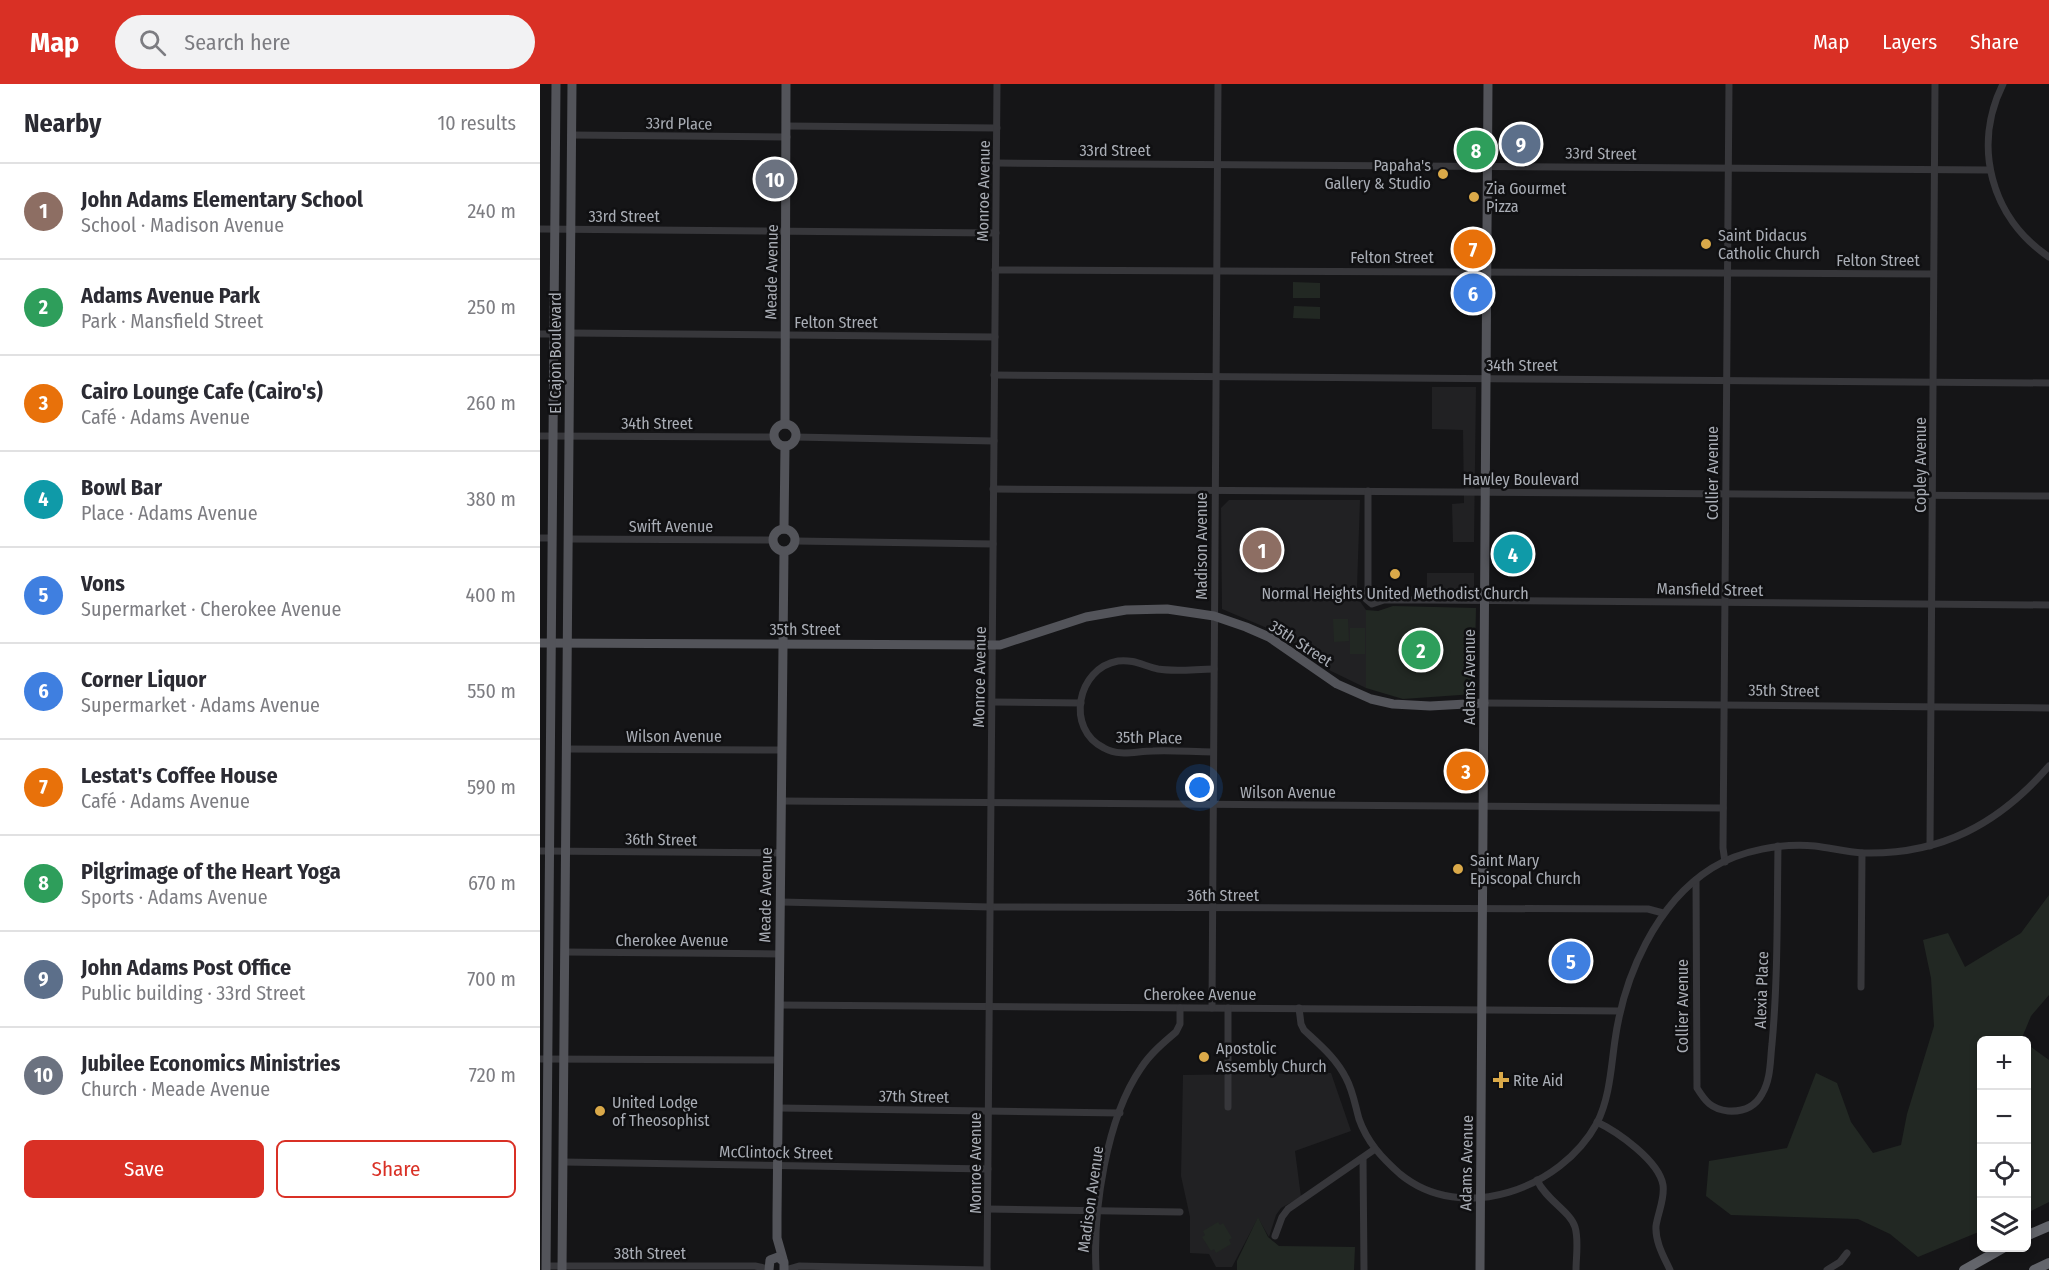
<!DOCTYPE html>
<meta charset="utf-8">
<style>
:root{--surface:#fff;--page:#f2f2f3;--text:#2b2b33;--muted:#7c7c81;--line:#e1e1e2;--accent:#d93025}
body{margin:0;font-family:"Fira Sans Condensed",sans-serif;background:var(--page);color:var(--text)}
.controls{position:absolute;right:18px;bottom:18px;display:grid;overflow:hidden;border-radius:9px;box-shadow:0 3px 9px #0003}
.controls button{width:54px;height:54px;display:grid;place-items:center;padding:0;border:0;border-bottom:2px solid var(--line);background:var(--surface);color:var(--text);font:30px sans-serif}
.you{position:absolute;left:660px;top:704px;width:21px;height:21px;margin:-15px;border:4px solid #fff;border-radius:50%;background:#1a73e8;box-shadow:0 0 0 9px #1a73e833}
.badge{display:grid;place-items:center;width:39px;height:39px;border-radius:50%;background:var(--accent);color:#fff;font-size:20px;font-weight:700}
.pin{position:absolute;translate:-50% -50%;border:3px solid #fff;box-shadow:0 2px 6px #0006}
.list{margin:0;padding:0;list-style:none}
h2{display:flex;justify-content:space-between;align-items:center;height:78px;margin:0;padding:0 24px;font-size:26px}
h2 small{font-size:20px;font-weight:400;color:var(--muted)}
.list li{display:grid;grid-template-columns:39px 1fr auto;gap:18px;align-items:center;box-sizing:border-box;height:96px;padding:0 24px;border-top:2px solid var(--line)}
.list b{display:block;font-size:22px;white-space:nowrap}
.list p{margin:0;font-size:20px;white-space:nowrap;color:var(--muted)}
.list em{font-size:20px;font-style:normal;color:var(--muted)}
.actions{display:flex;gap:12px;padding:18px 24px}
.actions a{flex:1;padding:14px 0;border:2px solid var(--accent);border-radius:9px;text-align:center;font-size:21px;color:var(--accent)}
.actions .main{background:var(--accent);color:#fff}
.icon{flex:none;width:33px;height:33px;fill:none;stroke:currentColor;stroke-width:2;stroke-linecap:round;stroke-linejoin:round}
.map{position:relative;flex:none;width:1509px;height:1186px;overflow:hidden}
header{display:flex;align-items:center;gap:36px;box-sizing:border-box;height:84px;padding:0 30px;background:var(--accent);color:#fff}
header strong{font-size:28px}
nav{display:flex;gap:33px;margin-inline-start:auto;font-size:21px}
.search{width:420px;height:54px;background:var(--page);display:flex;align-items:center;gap:15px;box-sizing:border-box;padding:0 21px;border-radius:33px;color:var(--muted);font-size:22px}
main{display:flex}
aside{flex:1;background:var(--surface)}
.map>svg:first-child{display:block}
.built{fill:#212123}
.green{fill:#222823}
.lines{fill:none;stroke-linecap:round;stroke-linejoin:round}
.minor{stroke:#37373b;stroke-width:7}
.major{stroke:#53545a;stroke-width:9}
.highway{stroke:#63656b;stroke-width:10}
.poi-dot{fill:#daa949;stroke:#101012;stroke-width:2}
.labels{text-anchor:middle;stroke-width:5;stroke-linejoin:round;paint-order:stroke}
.street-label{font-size:16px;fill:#a9adb5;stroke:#101012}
.poi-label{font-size:16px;fill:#a9adb5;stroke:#101012;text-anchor:start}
</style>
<header>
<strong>Map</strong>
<div class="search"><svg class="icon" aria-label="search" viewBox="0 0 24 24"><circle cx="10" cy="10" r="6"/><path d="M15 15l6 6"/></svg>Search here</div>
<nav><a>Map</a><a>Layers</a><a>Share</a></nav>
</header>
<main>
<aside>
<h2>Nearby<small>10 results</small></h2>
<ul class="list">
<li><span class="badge" style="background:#8d6e63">1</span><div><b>John Adams Elementary School</b><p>School · Madison Avenue</p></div><em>240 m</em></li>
<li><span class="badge" style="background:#2e9e5b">2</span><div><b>Adams Avenue Park</b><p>Park · Mansfield Street</p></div><em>250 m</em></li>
<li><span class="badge" style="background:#e8710a">3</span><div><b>Cairo Lounge Cafe (Cairo's)</b><p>Café · Adams Avenue</p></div><em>260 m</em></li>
<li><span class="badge" style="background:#0f9aa8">4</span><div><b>Bowl Bar</b><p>Place · Adams Avenue</p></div><em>380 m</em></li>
<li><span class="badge" style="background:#3f7fe0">5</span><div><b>Vons</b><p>Supermarket · Cherokee Avenue</p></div><em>400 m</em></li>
<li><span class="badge" style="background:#3f7fe0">6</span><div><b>Corner Liquor</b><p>Supermarket · Adams Avenue</p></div><em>550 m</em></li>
<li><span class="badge" style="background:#e8710a">7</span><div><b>Lestat's Coffee House</b><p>Café · Adams Avenue</p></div><em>590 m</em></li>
<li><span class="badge" style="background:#2e9e5b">8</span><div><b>Pilgrimage of the Heart Yoga</b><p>Sports · Adams Avenue</p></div><em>670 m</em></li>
<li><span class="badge" style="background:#5c6f8a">9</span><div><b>John Adams Post Office</b><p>Public building · 33rd Street</p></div><em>700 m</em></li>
<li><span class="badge" style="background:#6b7280">10</span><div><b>Jubilee Economics Ministries</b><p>Church · Meade Avenue</p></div><em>720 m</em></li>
</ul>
<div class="actions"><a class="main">Save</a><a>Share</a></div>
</aside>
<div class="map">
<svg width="1509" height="1186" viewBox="0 0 1509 1186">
<rect width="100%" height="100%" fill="#151517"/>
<g class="built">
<path d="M892 303H936L934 458H913L912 420 924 419 923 346 892 345Z"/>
<path d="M689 416H820L817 504V513L826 526V604L791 587 765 566 727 544 682 525 681 424Z"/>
<path d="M887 489H934V509L887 510Z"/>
<path d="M791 989 811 1047 755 1067 761 1113 741 1124 736 1131 729 1153 718 1134 692 1183H676L669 1170 650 1169V1133L641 1092 643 991Z"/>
</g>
<g class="green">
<path d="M753 198 780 199V214H753Z"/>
<path d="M754 222 780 223V235L753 234Z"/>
<path d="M853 522 936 524 934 610 863 615 826 604V526L838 527Z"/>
<path d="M793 535H808L809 557 794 558Z"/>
<rect x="810" y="544" width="15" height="26"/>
<path d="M1509 811V911L1491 932 1481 956H1442L1441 1147 1378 1173 1350 1150 1318 1135 1191 1131 1166 1112 1169 1077 1247 1064 1276 989 1297 999 1311 1038 1333 1069 1361 1061 1367 1030 1394 942 1391 894 1383 856 1408 849 1425 883 1481 849Z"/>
<path d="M1487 960 1509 976V1118L1487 1129Z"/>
<path d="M718 1133 728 1153 739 1162 815 1163 814 1186H697V1177Z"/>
<path d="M678 1138 680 1141 683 1139 692 1154 689 1156 691 1160 676 1169 674 1165 671 1167 662 1153 665 1151 663 1147Z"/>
</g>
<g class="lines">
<g class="minor">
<path d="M1463 0C1432 62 1451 134 1509 173"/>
<path d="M247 42 457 44"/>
<path d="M31 51 247 53"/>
<path d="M456 79 1449 86"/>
<path d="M0 145 456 149"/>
<path d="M455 186 1393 190"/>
<path d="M30 249 455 253"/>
<path d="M0 250H14"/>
<path d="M454 291 1509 299"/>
<path d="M0 352 234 353"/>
<path d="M255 353 454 357"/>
<path d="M453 405 1509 412"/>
<path d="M828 407V503L826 515 832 520 844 516H885L1509 521"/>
<path d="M0 454H12"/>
<path d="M28 455 233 456"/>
<path d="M256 457 453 460"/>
<path d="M452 618 541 619"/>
<path d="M944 619 1509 624"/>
<path d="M27 665 241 666"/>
<path d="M673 668C653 668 633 666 613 667 596 667 580 673 564 664 525 645 537 584 578 577 594 575 604 582 618 585 636 588 656 585 674 585"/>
<path d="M241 717 1183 724"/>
<path d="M1390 762 1395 0"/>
<path d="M0 767 241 769"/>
<path d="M1185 778 1183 764 1189 0"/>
<path d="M1156 796 1157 1004C1165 1017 1171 1025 1188 1027 1203 1028 1215 1023 1222 1010 1231 995 1230 977 1232 960 1238 895 1237 828 1238 762"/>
<path d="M241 818 450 823 1108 825 1123 829"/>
<path d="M25 868 240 870"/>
<path d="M1321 903 1322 769"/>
<path d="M239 921 1080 927"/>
<path d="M672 924 678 0"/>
<path d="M759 924 761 940 764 946C780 961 796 974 806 994 813 1007 815 1021 819 1035 827 1058 842 1074 860 1090 922 1141 1021 1105 1057 1039 1070 1013 1071 983 1075 956 1084 892 1116 819 1172 784 1201 766 1242 759 1275 762 1291 764 1307 768 1323 769 1401 771 1459 740 1509 682"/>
<path d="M0 975 239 976"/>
<path d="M688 1023V924"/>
<path d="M239 1024 580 1029"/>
<path d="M1057 1038C1078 1048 1119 1077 1123 1101 1125 1115 1118 1128 1116 1142 1115 1158 1124 1173 1130 1186"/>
<path d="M823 1074 824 1186"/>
<path d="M23 1078 448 1085"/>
<path d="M997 1096C1006 1116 1030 1127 1035 1143 1039 1156 1036 1173 1036 1186"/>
<path d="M448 1125 640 1128"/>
<path d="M735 1152 742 1133 748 1125 835 1065"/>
<path d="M6 1182H215L229 1185"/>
<path d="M245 1186 259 1182 447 1186"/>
<path d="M447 1186 457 0"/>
<path d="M556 1186C553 1126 566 1035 601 984 610 970 623 959 636 948L640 940V924"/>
<path d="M1287 1186 1300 1178 1307 1169"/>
</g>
<g class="major">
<path d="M245 340 246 0"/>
<circle cx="245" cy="351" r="11"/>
<circle cx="244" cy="456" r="11"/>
<path d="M244 445 245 362"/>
<path d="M0 559 460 561 546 533 586 526 627 525 674 532 706 543 729 553 797 600 831 615 853 620 890 622 944 619"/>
<path d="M243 1175 237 1154V1132L244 468"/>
<path d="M6 1186 16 0"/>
<path d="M22 1186 32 0"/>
<path d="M229 1186 230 1176 238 1173 244 1178V1186"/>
<path d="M940 1186 948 0"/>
</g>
<g class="highway">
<path d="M1486 1152 1509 1142"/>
<path d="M1424 1186 1463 1164"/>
<path d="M1494 1186 1509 1179"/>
</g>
</g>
<g class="poi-dot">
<circle cx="903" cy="90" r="6"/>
<circle cx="934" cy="113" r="6"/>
<circle cx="1166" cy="160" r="6"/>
<circle cx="855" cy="490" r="6"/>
<circle cx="918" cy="785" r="6"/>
<circle cx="664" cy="973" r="6"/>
<path d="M958 987h6v6h6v6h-6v6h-6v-6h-6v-6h6z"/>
<circle cx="60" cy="1027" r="6"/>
</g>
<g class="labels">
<g class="street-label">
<text transform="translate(139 39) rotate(1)" y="6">33rd Place</text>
<text x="575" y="72">33rd Street</text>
<text transform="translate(1061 69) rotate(1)" y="6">33rd Street</text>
<text transform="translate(443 107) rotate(-89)" y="6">Monroe Avenue</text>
<text x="84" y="138">33rd Street</text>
<text x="852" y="179">Felton Street</text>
<text x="1338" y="182">Felton Street</text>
<text transform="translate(231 188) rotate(-89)" y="6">Meade Avenue</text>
<text x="296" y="244">Felton Street</text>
<text transform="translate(15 269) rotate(-90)" y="6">El Cajon Boulevard</text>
<text x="982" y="287">34th Street</text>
<text x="117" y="345">34th Street</text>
<text transform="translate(1380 381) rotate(-90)" y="6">Copley Avenue</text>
<text transform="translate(1172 389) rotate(-90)" y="6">Collier Avenue</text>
<text x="981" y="401">Hawley Boulevard</text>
<text x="131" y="448">Swift Avenue</text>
<text transform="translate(661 462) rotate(-90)" y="6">Madison Avenue</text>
<text transform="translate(1170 505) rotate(1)" y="6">Mansfield Street</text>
<text x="265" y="551">35th Street</text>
<text transform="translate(761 559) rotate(33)" y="6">35th Street</text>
<text transform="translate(439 593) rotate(-89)" y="6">Monroe Avenue</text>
<text transform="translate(929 593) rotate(-90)" y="6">Adams Avenue</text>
<text transform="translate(1244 606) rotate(1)" y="6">35th Street</text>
<text x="134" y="658">Wilson Avenue</text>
<text transform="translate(609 653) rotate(1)" y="6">35th Place</text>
<text x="748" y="714">Wilson Avenue</text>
<text transform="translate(121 755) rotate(1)" y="6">36th Street</text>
<text transform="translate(225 811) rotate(-89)" y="6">Meade Avenue</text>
<text x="683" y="817">36th Street</text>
<text x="132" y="862">Cherokee Avenue</text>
<text transform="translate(1221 906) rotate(-88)" y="6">Alexia Place</text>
<text x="660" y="916">Cherokee Avenue</text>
<text transform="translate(1142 922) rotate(-90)" y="6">Collier Avenue</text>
<text transform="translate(374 1012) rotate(1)" y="6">37th Street</text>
<text transform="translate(236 1068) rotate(1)" y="6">McClintock Street</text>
<text transform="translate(435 1079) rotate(-90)" y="6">Monroe Avenue</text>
<text transform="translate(926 1079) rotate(-89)" y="6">Adams Avenue</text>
<text transform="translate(550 1115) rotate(-82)" y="6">Madison Avenue</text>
<text x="110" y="1175">38th Street</text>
</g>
<g class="poi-label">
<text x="891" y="87" text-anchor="end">Papaha's<tspan x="891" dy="18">Gallery &amp; Studio</tspan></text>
<text x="946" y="110">Zia Gourmet<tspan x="946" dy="18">Pizza</tspan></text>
<text x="1178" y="157">Saint Didacus<tspan x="1178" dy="18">Catholic Church</tspan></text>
<text x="855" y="515" text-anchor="middle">Normal Heights United Methodist Church</text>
<text x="930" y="782">Saint Mary<tspan x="930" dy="18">Episcopal Church</tspan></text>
<text x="676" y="970">Apostolic<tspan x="676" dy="18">Assembly Church</tspan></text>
<text x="973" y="1002">Rite Aid</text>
<text x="72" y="1024">United Lodge<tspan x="72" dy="18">of Theosophist</tspan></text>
</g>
</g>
</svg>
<div class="controls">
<button>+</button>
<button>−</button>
<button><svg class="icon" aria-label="locate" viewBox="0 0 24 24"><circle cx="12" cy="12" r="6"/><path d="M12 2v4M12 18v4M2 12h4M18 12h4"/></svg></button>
<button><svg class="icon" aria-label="layers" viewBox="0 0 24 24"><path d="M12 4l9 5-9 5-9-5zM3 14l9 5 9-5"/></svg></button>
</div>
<div class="you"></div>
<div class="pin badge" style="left:722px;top:466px;background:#8d6e63">1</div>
<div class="pin badge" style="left:881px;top:566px;background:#2e9e5b">2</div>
<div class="pin badge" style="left:926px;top:687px;background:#e8710a">3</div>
<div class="pin badge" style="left:973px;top:470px;background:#0f9aa8">4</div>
<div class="pin badge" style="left:1031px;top:877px;background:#3f7fe0">5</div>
<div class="pin badge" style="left:933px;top:209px;background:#3f7fe0">6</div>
<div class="pin badge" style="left:933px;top:165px;background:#e8710a">7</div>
<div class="pin badge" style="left:936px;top:66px;background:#2e9e5b">8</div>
<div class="pin badge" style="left:981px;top:60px;background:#5c6f8a">9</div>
<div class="pin badge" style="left:235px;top:95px;background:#6b7280">10</div>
</div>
</main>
